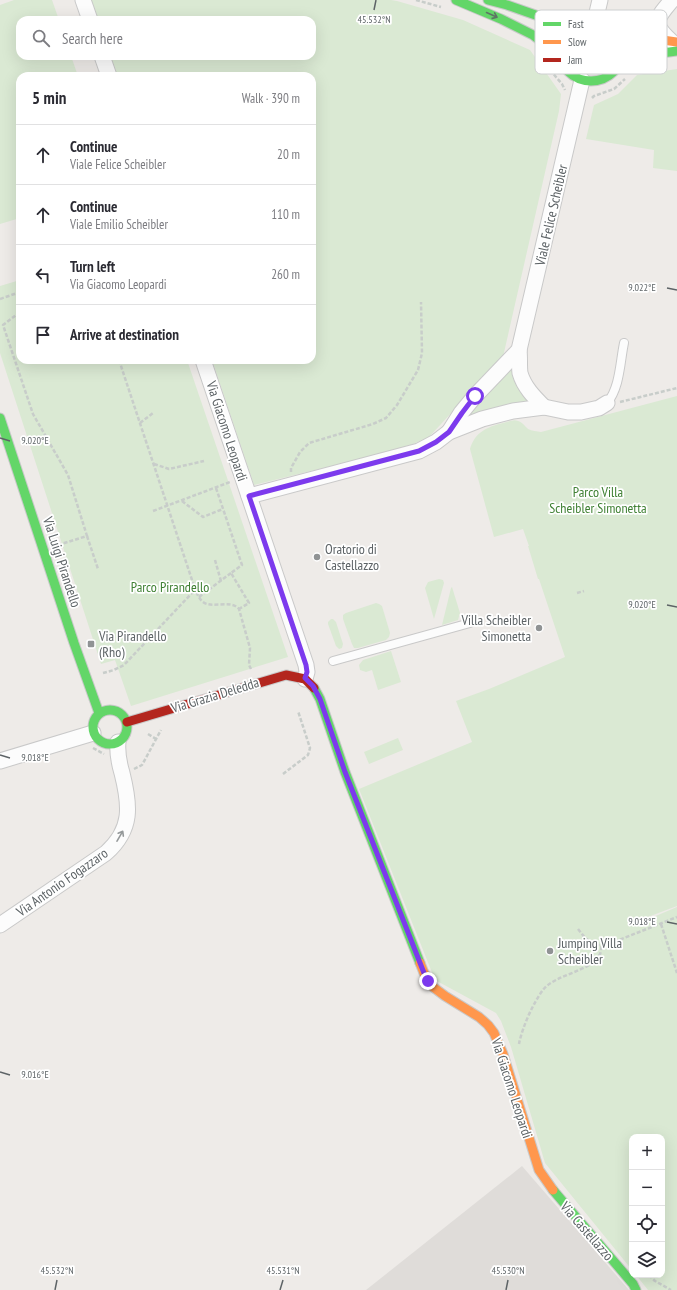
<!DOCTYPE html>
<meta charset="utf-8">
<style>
:root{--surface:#fff;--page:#f7f7f7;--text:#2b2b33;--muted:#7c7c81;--line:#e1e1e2}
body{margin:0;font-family:"PT Sans Narrow",sans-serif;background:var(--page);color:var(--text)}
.controls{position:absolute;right:12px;bottom:12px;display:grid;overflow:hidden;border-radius:8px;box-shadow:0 4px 16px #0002}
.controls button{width:36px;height:36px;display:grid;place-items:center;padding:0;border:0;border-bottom:1px solid var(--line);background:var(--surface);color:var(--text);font:20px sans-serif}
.stop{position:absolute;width:12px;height:12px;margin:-9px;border:3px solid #7c3aed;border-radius:50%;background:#fff}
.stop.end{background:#7c3aed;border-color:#fff;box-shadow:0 1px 4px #0008}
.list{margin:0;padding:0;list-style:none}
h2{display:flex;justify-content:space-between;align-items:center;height:52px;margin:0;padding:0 16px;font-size:17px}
h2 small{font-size:13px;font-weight:400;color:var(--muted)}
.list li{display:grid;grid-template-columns:26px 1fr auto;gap:12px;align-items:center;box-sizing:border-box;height:60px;padding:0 16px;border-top:1px solid var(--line)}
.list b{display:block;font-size:15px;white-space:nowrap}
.list p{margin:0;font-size:13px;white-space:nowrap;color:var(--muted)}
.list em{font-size:13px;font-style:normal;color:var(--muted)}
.icon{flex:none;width:22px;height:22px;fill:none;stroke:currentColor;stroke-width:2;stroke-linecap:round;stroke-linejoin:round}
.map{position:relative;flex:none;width:677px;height:1290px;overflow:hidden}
.search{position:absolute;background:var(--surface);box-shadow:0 4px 16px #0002;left:16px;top:16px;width:300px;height:44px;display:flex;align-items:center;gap:10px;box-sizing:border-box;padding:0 14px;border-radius:12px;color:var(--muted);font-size:15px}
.panel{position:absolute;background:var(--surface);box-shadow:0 4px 16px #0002;left:16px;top:72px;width:300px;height:292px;border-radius:12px}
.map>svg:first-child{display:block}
.industrial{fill:#dfdcd9}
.green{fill:#dae9d3}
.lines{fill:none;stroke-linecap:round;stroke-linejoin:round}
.lane-casing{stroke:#c9c9c9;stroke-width:10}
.street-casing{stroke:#c9c9c9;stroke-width:17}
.fast-casing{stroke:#c9c9c9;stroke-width:11}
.slow-casing{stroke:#c9c9c9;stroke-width:11}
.jam-casing{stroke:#c9c9c9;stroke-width:11}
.path{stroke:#c8cdca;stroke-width:2.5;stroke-dasharray:4 2;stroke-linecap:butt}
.lane{stroke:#fcfcfc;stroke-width:8}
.street{stroke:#fcfcfc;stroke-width:15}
.fast{stroke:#63d668;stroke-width:9}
.slow{stroke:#ff974d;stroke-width:9}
.jam{stroke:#b3261e;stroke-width:9}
.oneway{stroke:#5e7466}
.oneway2{stroke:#95999a}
.route{stroke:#7c3aed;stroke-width:5}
.ticks{fill:none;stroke:#5d6366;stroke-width:1.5}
.poi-dot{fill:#909394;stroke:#fff;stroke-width:1.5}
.labels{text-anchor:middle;stroke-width:3.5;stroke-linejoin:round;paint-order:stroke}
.street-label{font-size:14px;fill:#5d6366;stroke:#fff}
.park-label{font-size:14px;fill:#3f8033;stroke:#fff}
.poi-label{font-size:14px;fill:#5d6366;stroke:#fff;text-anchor:start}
.key{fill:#fff;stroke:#ced0d1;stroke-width:1}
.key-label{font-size:11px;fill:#5d6366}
.ticks-label{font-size:10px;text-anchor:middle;fill:#5d6366;stroke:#fff;stroke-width:3.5;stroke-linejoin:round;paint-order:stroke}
</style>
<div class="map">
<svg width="677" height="1290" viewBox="0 0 677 1290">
<rect width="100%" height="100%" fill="#eeebe8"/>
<path class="industrial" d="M522 1166 629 1290H366Z"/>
<g class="green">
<path d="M14 0H52L59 20H20V56H71L78 76H20V218L0 224V5Z"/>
<path d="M89 0H391L397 1 463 20 530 50 561 94 559 111 503 357 429 437 404 448 254 485 212 360H312V76H116L109 56H312V20H96Z"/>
<path d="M677 69V171L653 168 654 150 586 139 594 105 618 94 637 75Z"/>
<path d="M20 280V360H187L288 657 131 706 115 660 101 664 0 353V286Z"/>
<path d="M513 362 538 406 460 422Z"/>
<path d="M677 396V906L640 920 636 921 629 917 631 921 639 923 677 907V1290H648L636 1275H662V1137H632V1270L545 1163 511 1047 501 1021 496 1013 435 980 359 789 472 742 456 701 489 689 565 657 539 579H538L528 546H529L523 529 494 537 470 449C475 432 487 427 503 423 508 422 513 419 518 421 522 422 525 426 528 429 532 431 537 431 541 432Z"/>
<path d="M439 579 443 580 444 583 434 619 425 588 428 582Z"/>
<path d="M452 587 460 613 458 620 442 625 451 588Z"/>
<path d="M376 603 379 604 382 606 390 633 389 637 386 640 358 648H354L352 644 343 619V615L346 613Z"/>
<path d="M331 619H333L336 622 343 644 342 648 339 649 336 646 328 624V622Z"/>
<path d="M391 651 401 682 378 690 372 670 366 672 360 670 359 665 363 660Z"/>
<path d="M398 738 403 750 369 764 364 752Z"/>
</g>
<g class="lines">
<defs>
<g id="lane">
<path d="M607 403C620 388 620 362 624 343"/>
<path d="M333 661 470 623"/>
</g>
<g id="street">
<path d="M83 0 90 20"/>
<path d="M596 17 600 0"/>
<path d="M671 41C651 23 656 19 672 0"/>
<path d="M102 56 109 76"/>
<path d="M519 350C520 357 519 366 520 373 524 387 534 397 544 407"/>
<path d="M203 360 306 665 307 672 305 679"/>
<path d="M449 432 461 413 475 396 519 350 582 80"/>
<path d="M249 496 419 451 436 442 449 432 482 419 513 411 544 407 568 412H581L599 408 607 403"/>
<path d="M0 761 93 733"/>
<path d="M0 925 106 853C133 829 130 805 122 773 119 763 117 753 118 742"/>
</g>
<g id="fast">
<path d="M456 0 501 19 533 35 559 56"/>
<path d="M488 0 507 5 544 18 567 20 579 19"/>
<circle cx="591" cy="49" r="32"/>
<path d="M620 63 640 56 677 51"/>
<path d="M0 418 74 643 99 713"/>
<path d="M314 688 320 699 345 772 420 963"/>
<circle cx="110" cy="727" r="17"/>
<path d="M553 1190 633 1284 636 1290"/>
</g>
<g id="slow">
<path d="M614 26 635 36 677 42"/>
<path d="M420 963 424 973 433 987 445 996 479 1017 488 1025 494 1033 503 1054 539 1170 553 1190"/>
</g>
<path id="jam" d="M127 722 286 675 305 679 314 688"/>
</defs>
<use href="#lane" class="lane-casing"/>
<use href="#street" class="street-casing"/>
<use href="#fast" class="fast-casing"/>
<use href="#slow" class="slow-casing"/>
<use href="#jam" class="jam-casing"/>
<g class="path">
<path d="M416 0 441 7"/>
<path d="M550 70 562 84 565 90"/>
<path d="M592 98 594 96 614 89 625 79"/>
<path d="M0 299 20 292"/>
<path d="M20 312 3 325 33 414 68 475 87 536 58 545"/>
<path d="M119 360 196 592"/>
<path d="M620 402 677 388"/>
<path d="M140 423 153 413"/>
<path d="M154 464 169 469 204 461"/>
<path d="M291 472V468L300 452 309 443 373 424 386 418 397 405 418 370 422 353 421 302"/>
<path d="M216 488 242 565 231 573 249 603 239 609"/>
<path d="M182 501 203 517 223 509"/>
<path d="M153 511 230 482"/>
<path d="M87 536 98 569"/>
<path d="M215 560 221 581"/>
<path d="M577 593 584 591"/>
<path d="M199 597 231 573"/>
<path d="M103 673 114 670 124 665 192 593 196 592C198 595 200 600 203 602 212 609 231 599 239 609L250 648 249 665 251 669"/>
<path d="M148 734 156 739"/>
<path d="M93 748 104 754"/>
<path d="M134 769 142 765 161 730"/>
<path d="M283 774 308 755 310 748 298 711"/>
<path d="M661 924 677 973"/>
<path d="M578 929C585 938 590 945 602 945"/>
<path d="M519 1044C522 1028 533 1003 543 990 555 974 591 972 600 954 601 952 601 948 602 945L614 942 677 917"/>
<path d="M649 1275 655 1281 671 1290"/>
</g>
<use href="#lane" class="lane"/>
<use href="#street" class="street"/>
<use href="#fast" class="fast"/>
<use href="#slow" class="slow"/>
<use href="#jam" class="jam"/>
</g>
<defs><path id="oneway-shaft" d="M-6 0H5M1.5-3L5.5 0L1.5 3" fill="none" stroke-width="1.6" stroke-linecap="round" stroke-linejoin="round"/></defs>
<use class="oneway" href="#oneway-shaft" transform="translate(492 15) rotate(24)"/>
<use class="oneway2" href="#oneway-shaft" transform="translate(120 836) rotate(-60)"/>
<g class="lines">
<path class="route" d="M428 981 424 973 345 772 320 699 313 686 305 678 307 672 306 665 249 496 419 451 436 442 449 432 462 413 475 396"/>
</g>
<path class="ticks" d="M374 10 376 0M667 288 677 290M0 438 10 441M667 605 677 607M0 755 10 758M667 922 677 924M0 1072 10 1075M55 1290 57 1280M280 1290 283 1280M506 1290 508 1280"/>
<g class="poi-dot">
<circle cx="317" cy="557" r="4"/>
<circle cx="539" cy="628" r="4"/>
<rect x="87" y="640" width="8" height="8" rx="2"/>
<circle cx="550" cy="951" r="4"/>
</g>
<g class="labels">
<g class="street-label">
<text transform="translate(551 215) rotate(-77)" y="5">Viale Felice Scheibler</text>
<text transform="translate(227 431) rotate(72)" y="5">Via Giacomo Leopardi</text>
<text transform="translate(62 562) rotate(72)" y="5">Via Luigi Pirandello</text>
<text transform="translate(215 695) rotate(-17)" y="5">Via Grazia Deledda</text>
<text transform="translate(62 882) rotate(-35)" y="5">Via Antonio Fogazzaro</text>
<text transform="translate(512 1088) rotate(72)" y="5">Via Giacomo Leopardi</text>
<text transform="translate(587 1231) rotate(49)" y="5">Via Castellazzo</text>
</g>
<g class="park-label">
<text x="598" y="497">Parco Villa<tspan x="598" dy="16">Scheibler Simonetta</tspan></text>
<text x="170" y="592">Parco Pirandello</text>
</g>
<g class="poi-label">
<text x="325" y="554">Oratorio di<tspan x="325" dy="16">Castellazzo</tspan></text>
<text x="531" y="625" text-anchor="end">Villa Scheibler<tspan x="531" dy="16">Simonetta</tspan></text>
<text x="99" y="641">Via Pirandello<tspan x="99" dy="16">(Rho)</tspan></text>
<text x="558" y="948">Jumping Villa<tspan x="558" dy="16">Scheibler</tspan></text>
</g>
</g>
<rect x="535" y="10" width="132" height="64" rx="6" class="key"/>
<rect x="543" y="22" width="18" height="4" fill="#63d668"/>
<rect x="543" y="40" width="18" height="4" fill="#ff974d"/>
<rect x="543" y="58" width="18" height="4" fill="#b3261e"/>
<g class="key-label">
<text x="568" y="28">Fast</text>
<text x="568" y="46">Slow</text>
<text x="568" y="64">Jam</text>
</g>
<g class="ticks-label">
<text x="374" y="23">45.532°N</text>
<text x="642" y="291">9.022°E</text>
<text x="35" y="444">9.020°E</text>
<text x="642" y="608">9.020°E</text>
<text x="35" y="761">9.018°E</text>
<text x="642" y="925">9.018°E</text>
<text x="35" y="1078">9.016°E</text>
<text x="57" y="1274">45.532°N</text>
<text x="283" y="1274">45.531°N</text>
<text x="508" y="1274">45.530°N</text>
</g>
</svg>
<div class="controls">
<button>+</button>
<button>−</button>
<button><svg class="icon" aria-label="locate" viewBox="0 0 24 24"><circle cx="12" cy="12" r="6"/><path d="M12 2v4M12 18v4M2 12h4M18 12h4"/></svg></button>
<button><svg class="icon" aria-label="layers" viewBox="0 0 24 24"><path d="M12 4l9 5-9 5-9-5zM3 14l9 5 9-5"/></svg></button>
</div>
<div class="stop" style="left:475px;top:396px"></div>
<div class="stop end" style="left:428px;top:981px"></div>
<div class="search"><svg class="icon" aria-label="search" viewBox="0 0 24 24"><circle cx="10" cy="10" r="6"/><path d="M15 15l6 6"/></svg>Search here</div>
<section class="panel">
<h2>5 min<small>Walk · 390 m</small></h2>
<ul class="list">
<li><svg class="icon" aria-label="ahead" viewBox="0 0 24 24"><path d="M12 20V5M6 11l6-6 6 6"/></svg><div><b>Continue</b><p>Viale Felice Scheibler</p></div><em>20 m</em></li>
<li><svg class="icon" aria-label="ahead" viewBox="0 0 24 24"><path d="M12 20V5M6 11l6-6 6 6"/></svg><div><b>Continue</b><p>Viale Emilio Scheibler</p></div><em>110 m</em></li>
<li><svg class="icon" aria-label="left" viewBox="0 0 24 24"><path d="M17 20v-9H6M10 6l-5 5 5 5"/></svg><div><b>Turn left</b><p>Via Giacomo Leopardi</p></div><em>260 m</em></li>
<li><svg class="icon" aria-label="arrive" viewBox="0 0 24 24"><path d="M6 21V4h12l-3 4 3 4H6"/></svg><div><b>Arrive at destination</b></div></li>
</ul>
</section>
</div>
